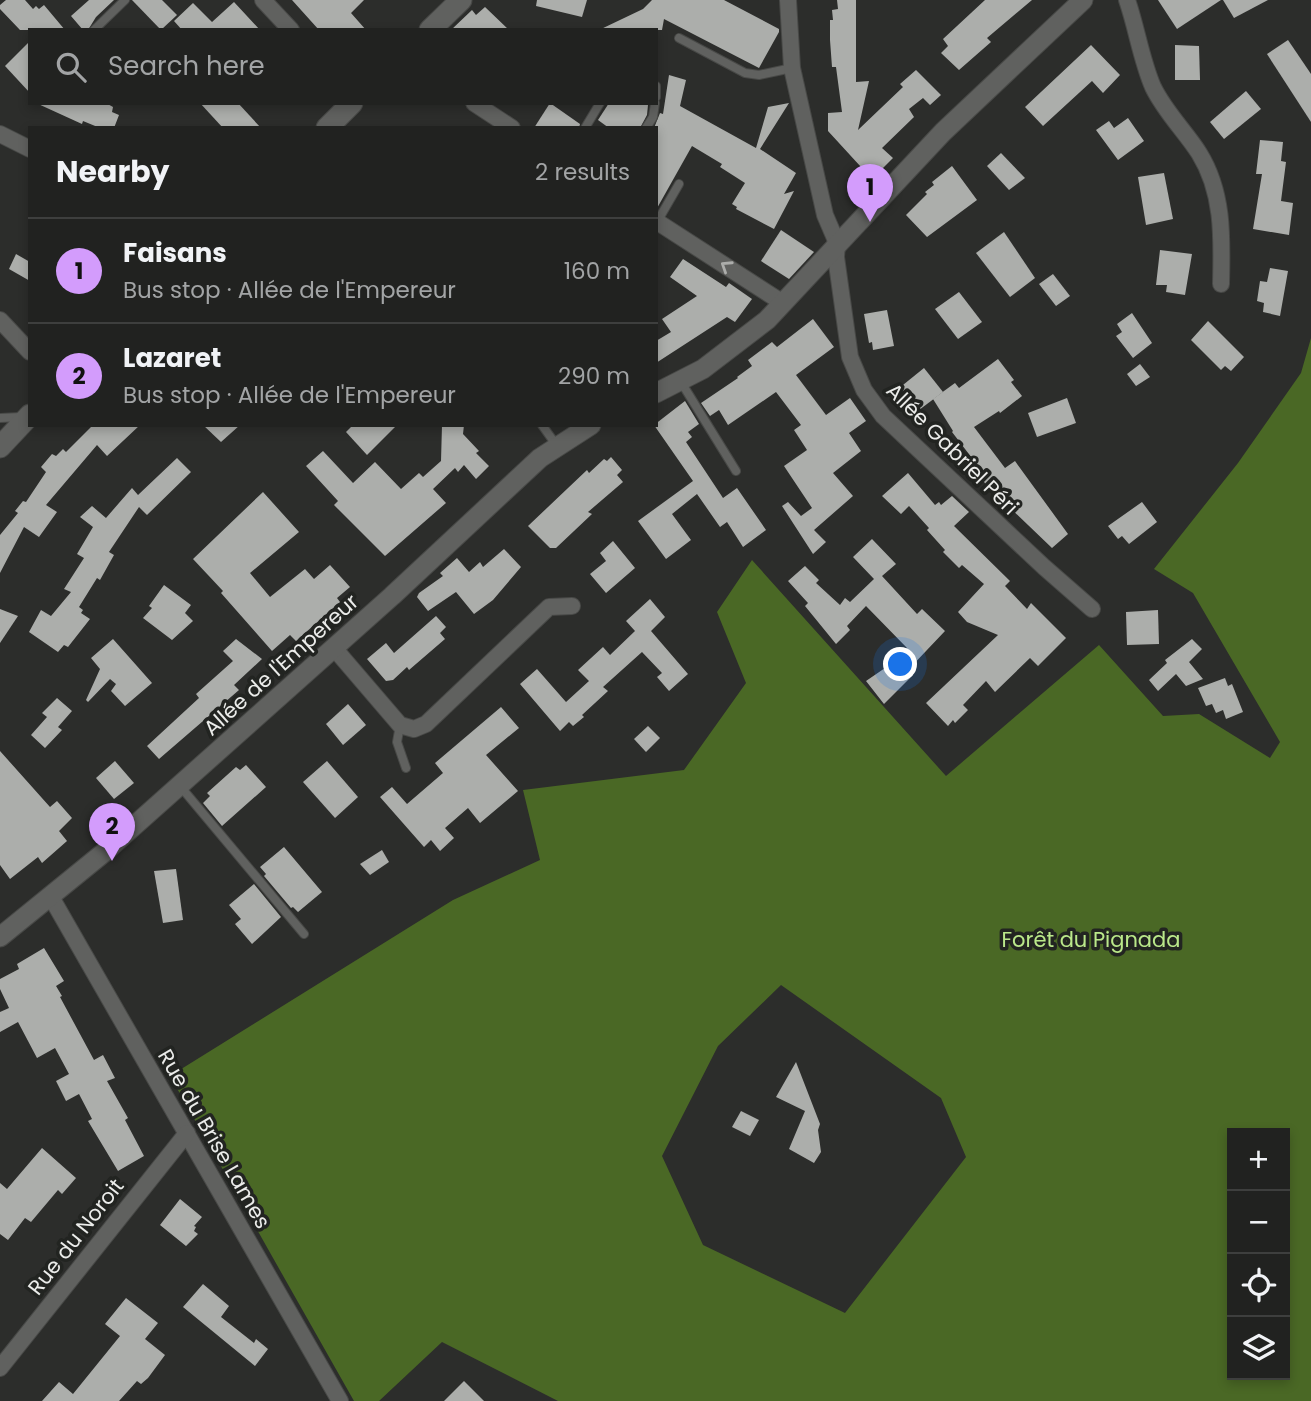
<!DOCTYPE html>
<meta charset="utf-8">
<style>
:root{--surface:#212220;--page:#292a29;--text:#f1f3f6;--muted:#a2a4a5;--line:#3e3f3e;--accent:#d39cfc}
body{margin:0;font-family:Poppins,sans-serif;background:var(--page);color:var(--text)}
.controls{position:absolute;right:21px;bottom:21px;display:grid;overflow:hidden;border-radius:0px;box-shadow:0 4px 10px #0003}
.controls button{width:63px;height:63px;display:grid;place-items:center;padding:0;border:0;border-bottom:2px solid var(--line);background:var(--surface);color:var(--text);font:35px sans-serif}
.you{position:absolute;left:901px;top:665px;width:24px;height:24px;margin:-18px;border:5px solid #fff;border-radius:50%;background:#1a73e8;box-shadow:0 0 0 10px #1a73e833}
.badge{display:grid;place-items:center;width:46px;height:46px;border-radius:50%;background:var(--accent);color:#111;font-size:23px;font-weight:700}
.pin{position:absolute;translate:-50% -58px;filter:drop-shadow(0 2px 4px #0008)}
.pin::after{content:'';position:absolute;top:37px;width:24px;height:21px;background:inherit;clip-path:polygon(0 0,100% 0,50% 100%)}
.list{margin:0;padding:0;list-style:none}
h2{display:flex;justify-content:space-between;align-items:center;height:91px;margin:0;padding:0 28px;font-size:30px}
h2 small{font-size:23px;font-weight:400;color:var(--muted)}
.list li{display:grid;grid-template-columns:46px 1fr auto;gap:21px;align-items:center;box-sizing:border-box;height:105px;padding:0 28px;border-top:2px solid var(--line)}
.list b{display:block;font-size:26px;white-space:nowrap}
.list p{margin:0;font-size:23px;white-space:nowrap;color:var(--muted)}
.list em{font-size:23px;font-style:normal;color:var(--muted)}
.icon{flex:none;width:38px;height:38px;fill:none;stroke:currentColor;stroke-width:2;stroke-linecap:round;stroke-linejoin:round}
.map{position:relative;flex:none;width:1311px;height:1401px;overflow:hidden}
.search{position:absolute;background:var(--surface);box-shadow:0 4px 10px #0003;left:28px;top:28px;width:630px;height:77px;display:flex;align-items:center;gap:18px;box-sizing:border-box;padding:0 24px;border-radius:0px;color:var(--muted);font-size:26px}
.panel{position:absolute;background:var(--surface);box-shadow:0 4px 10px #0003;left:28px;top:126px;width:630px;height:301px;border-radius:0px}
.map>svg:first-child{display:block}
.forest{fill:#4a6825;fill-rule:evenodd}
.building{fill:#acaeab}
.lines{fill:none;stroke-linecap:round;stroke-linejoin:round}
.service-casing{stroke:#484947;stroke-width:10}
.minor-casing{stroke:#484947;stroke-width:18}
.tertiary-casing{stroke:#484947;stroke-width:21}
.secondary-casing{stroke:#484947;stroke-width:23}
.service{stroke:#60615f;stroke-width:8}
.minor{stroke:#60615f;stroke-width:16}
.tertiary{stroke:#60615f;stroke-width:19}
.secondary{stroke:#60615f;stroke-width:21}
.oneway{stroke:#acadab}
.labels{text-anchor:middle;stroke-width:7;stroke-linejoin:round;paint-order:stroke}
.street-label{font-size:21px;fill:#ebecea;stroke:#222421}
.park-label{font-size:21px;fill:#bae88a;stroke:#222421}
</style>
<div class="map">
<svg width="1311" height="1401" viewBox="0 0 1311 1401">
<rect width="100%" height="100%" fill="#2c2d2b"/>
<path class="forest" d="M1311 338V1401H558L442 1342 379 1401H354L170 1076 453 900 540 860 523 790 684 770 746 683 717 612 752 560 946 776 1099 645 1163 716 1199 714 1270 758 1280 742 1193 593 1154 569 1238 463 1301 373ZM781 985 941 1098 966 1157 845 1313 703 1245 662 1156 718 1046ZM1232 1133H1285V1375H1232Z"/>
<g class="building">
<path d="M6 0H25L33 9 36 6 39 9 44 5 65 30H20L0 9V5Z"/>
<path d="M89 0H114L96 17 88 30H83L71 16Z"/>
<path d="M132 0H162L177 15 161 30Z"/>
<path d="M292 0H364L351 13 366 30H319Z"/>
<path d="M537 0H587L582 17 536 6Z"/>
<path d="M652 0H724L779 29V32L759 68 664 19 662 30H599L643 9Z"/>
<path d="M837 0H856V82L869 81 858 130 903 87 900 84 916 70 941 95 930 105 923 98 909 109 914 117 882 148 893 158 872 179 828 131V113L842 112 836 67H832L830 40V20H833L832 10 838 9Z"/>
<path d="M985 0H1032L987 38 991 42 959 70 941 53 948 46 943 39Z"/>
<path d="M1158 0H1221L1177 29Z"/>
<path d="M1223 0H1268L1234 18Z"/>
<path d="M234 2 260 30H182L174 21 193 3 212 22Z"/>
<path d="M485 7 509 30H451L472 10 476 15Z"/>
<path d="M1288 40 1311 74V122L1267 54Z"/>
<path d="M30 41V93L5 66Z"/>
<path d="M1091 45 1120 75 1103 93 1092 81 1043 126 1025 107Z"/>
<path d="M1175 45 1199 46 1200 80H1175Z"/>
<path d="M669 75 686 80 680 106 756 148 768 107 789 103 760 149 796 173 784 194 794 191 774 229 736 209 737 207 732 204 745 183 720 167 722 164 692 146 656 210V128H654L660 113 663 114Z"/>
<path d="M1246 91 1261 109 1224 139 1210 122Z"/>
<path d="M36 103H106L113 107 112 112 119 115 114 128H100L83 121 82 124Z"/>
<path d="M200 103H238L261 128H223Z"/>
<path d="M550 103 580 124 579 128H534Z"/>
<path d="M609 103H645L648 105 647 115 640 128H609L598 120Z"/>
<path d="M1128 118 1144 141 1118 160 1096 130 1109 121 1114 128Z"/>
<path d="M1260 140 1283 142 1281 161 1286 162 1281 201 1293 203 1289 235 1253 229 1262 174H1256Z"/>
<path d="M1001 153 1025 178 1009 190 987 166Z"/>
<path d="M952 166 977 200 927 237 906 215 927 194 925 192 934 185 932 182Z"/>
<path d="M1164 173 1173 219 1146 225 1138 177Z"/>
<path d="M781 230 814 252 789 279 761 261Z"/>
<path d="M1004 232 1035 278 1010 297 976 253Z"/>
<path d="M1160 250 1192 254 1185 295 1166 292 1167 285H1156Z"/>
<path d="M16 254 30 262V281L9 269Z"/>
<path d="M683 259 726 287 729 283 752 299 735 322 727 317 656 363V341L671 332 662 319 697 296 670 277Z"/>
<path d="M1270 268 1288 271 1280 316 1263 312 1264 303 1257 301 1260 281 1267 282Z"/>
<path d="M1053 274 1070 296 1056 306 1039 284Z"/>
<path d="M959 292 982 322 958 339 935 309Z"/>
<path d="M887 310 894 346 873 350 872 342 869 343 864 314Z"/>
<path d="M1132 313 1152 343 1133 358 1116 336 1122 332 1117 324Z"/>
<path d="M813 319 834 347 796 375 826 415 850 398 866 421 849 433 861 451 833 473 853 496 814 530 826 542 813 554 782 506 788 502 801 516 812 508 784 466 807 450 794 430 801 425 776 392 728 425 719 410 710 416 701 403 738 378 737 377 752 366 748 360 772 342 777 347Z"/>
<path d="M1208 321 1244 357 1231 371 1225 366 1221 370 1191 340Z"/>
<path d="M998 359 1014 380 1011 382 1022 396 1000 413 999 411 974 427 1005 468 1015 461 1068 534 1052 548 1007 505 1004 508 981 478 985 475 952 432 953 431 933 399 955 383 959 388Z"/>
<path d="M1140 364 1150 377 1136 386 1127 374Z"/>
<path d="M924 368 943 392 915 413 898 389Z"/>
<path d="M1067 398 1076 423 1037 437 1028 413Z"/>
<path d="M685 401 699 424 688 432 692 437 686 442 723 498 737 488 766 530 743 547 727 522 720 527 697 494 672 514 691 540 666 559 638 521 693 481 654 425Z"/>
<path d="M93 425H140L107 456 97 445 46 505 57 512 39 537 24 527 0 573V535L18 513 15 511 23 501 26 502 46 472 41 467 52 454 56 456 63 449 66 452Z"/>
<path d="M203 425H240L221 442Z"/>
<path d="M353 425H397L367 455 346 432Z"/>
<path d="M442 425H464L463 434 479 451 476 453 489 466 476 479 464 465 458 472 455 468 433 489 446 503 385 556 334 505 338 501 306 466 323 451 353 483 375 462 401 489 419 473 423 477 441 461Z"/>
<path d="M611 457 622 470 617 475 623 482 588 512 592 514 556 548H550L528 526 587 470 589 473 604 459 607 461Z"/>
<path d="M177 458 191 472 147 515 139 507 109 552 114 555 100 580 97 578 79 607 83 610 81 613 90 619 68 647 64 645 58 652 29 632 41 610 51 616 71 592 64 589 84 558 77 554 93 527 80 517 92 506 106 518 132 488 138 495Z"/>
<path d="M908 473 935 505 939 502 941 505 952 496 969 512 954 526 1010 581 1005 586 1027 609 1031 603 1066 638 1038 666 1030 658 995 692 986 681 963 705 968 710 955 723 953 720 948 726 926 703 998 635 967 622 958 612 984 584 962 565 959 568 943 552 945 550 927 530 929 528 909 506 901 514 882 496Z"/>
<path d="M263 492 299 532 250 573 270 597 305 569 314 579 330 565 350 587 337 598 340 602 296 641 290 635 272 651 221 593 223 591 193 559Z"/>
<path d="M1142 502 1157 522 1129 544 1122 536 1118 539 1108 526Z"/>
<path d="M872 539 896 564 882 576 917 614 922 609 945 631 908 670 913 675 884 704 866 681 885 668 907 648 866 606 847 626 850 630 836 644 805 606 808 603 788 581 805 566 819 580 816 583 840 605 845 598 850 602 874 579 853 557Z"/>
<path d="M613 541 635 568 606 593 590 574 606 561 600 553Z"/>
<path d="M504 549 521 567 493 600 474 614 456 592 428 611 417 597 419 593 443 576 440 573 457 558 469 572 480 562 483 567Z"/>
<path d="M164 585 191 605 185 613 193 621 172 640 143 618 152 608 149 606Z"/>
<path d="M650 599 665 617 651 631 688 674 669 691 657 677 662 673 642 652 603 687 608 691 582 715 584 717 573 726 569 722 560 731 520 684 537 669 566 702 589 681 578 670 603 647 610 655 635 631 626 621Z"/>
<path d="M0 609 18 616 0 643Z"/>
<path d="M1158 610 1159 644 1127 645 1126 612Z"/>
<path d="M436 616 446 627 440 633 445 639 409 670 407 667 393 680 386 681 367 659 386 643 394 653Z"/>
<path d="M113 639 152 683 125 706 111 691 116 684 110 679 88 702 86 700 100 669 91 658Z"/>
<path d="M236 639 262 659 234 685 239 690 159 759 147 746 199 698 196 694 233 661 223 651Z"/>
<path d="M1192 639 1202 649 1189 662 1203 679 1186 686 1176 674 1158 691 1149 680 1167 663 1165 660Z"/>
<path d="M1225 678 1228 686 1232 684 1243 712 1226 719 1223 710 1216 713 1212 704 1206 706 1198 688Z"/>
<path d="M57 698 72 711 58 727 62 730 45 748 31 735 47 717 42 713Z"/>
<path d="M348 704 366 725 343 745 326 724Z"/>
<path d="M501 707 519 728 486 755 518 791 480 823 468 808 445 828 454 838 440 851 431 840 424 847 380 797 392 787 407 804 443 773 435 763Z"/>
<path d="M648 726 660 738 646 752 634 739Z"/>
<path d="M0 751 50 807 57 801 72 818 59 831 67 841 42 863 38 857 10 879 0 865Z"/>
<path d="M115 761 134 783 114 799 96 778Z"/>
<path d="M327 761 358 797 335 818 303 782Z"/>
<path d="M246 765 266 787 222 826 203 803 210 796 207 793 236 767 240 770Z"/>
<path d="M284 847 322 892 298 912 293 907 291 908 264 876 266 874 260 867Z"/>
<path d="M382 850 389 862 370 875 360 864Z"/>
<path d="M176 869 183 920 163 923 154 871Z"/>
<path d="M254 884 281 917 252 944 235 924 241 919 229 905Z"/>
<path d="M44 948 64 981 56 986 62 996 60 997 94 1060 103 1055 115 1078 107 1081 128 1118 125 1120 144 1156 118 1171 88 1121 92 1119 79 1094 66 1101 56 1081 69 1074 55 1048 37 1058 18 1022 0 1032V1012L9 1008 0 989V979L19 969 17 964Z"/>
<path d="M796 1062 820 1124 818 1130 821 1152 814 1163 789 1149 805 1111 776 1097Z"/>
<path d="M741 1111 759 1120 750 1136 732 1127Z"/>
<path d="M42 1148 76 1178 62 1194 58 1190 31 1222 25 1218 8 1240 0 1234V1183L7 1189Z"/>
<path d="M180 1199 202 1217 194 1226 196 1227 194 1231 198 1234 186 1246 160 1225Z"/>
<path d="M203 1284 229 1306 221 1317 254 1343 256 1339 268 1349 255 1366 183 1307Z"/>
<path d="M126 1298 158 1323 145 1339 165 1355 148 1378 141 1384 137 1381 119 1401H42L59 1382 73 1394 120 1336 105 1324Z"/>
<path d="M464 1381 484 1401H444Z"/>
</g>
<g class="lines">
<defs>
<g id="service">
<path d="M94 30 125 0"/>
<path d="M679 38 745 73 759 75 792 68"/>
<path d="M656 86V97"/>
<path d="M585 128 600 103"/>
<path d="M646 128 653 117 655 103"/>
<path d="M657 222 679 184"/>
<path d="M681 382 736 471"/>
<path d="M0 418 21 417"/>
<path d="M542 425 557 446"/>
<path d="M400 725 397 742 406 768"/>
<path d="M180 786 304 934"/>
</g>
<g id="minor">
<path d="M263 0 291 30"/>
<path d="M788 0 792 68 825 215 837 243 836 257 850 357 864 390 883 416 1044 567 1092 609"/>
<path d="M1127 0C1137 29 1141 59 1153 87 1165 112 1185 131 1199 153 1224 193 1222 239 1221 284"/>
<path d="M474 103 512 128"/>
<path d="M0 134 30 149"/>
<path d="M656 221 783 303"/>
<path d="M0 320 30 352"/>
<path d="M334 648 400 725 414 729 426 724 549 607 572 606"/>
<path d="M51 897 340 1401"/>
<path d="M0 1368 187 1133"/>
</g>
<g id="tertiary">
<path d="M656 393 703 369 767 320 943 132 1083 0"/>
<path d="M0 937 107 850 392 596 540 458 591 425"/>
</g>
<g id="secondary">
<path d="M430 30 461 0"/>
<path d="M327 128 352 103"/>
<path d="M0 447 30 415"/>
</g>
</defs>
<use href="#service" class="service-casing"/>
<use href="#minor" class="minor-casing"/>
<use href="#tertiary" class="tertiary-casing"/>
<use href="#secondary" class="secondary-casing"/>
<use href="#service" class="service"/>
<use href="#minor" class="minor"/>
<use href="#tertiary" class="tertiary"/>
<use href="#secondary" class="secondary"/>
</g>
<defs><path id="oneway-chevron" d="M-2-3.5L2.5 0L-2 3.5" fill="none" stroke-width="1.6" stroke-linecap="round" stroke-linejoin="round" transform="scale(1.75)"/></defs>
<use class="oneway" href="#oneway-chevron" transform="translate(726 266) rotate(-147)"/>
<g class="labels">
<g class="street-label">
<text transform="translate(952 449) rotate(45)" y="7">Allée Gabriel Péri</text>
<text transform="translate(281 665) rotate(-42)" y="7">Allée de l'Empereur</text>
<text transform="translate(214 1139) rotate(60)" y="7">Rue du Brise Lames</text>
<text transform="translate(76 1237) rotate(-52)" y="7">Rue du Noroit</text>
</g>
<g class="park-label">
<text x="1091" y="947">Forêt du Pignada</text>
</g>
</g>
</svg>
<div class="controls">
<button>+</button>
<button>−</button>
<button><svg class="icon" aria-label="locate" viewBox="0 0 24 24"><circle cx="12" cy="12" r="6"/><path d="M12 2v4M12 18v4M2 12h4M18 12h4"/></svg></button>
<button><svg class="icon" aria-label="layers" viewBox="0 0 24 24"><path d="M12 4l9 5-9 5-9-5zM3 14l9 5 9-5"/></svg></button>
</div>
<div class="you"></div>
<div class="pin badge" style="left:870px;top:222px">1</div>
<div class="pin badge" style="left:112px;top:861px">2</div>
<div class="search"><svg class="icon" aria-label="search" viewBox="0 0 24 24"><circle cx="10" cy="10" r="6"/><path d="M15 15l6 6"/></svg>Search here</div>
<section class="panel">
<h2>Nearby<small>2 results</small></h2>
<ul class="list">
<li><span class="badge">1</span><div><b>Faisans</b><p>Bus stop · Allée de l'Empereur</p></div><em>160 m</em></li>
<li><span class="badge">2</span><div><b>Lazaret</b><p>Bus stop · Allée de l'Empereur</p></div><em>290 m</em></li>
</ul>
</section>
</div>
